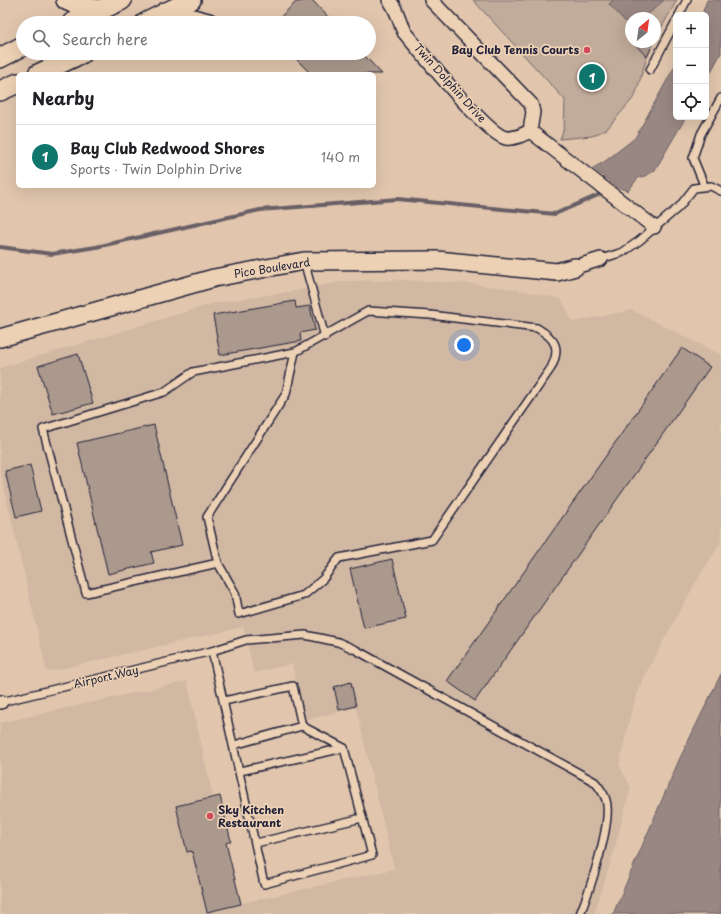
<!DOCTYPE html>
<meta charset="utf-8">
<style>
:root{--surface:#fff;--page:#f2f2f2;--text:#202124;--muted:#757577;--line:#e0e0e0;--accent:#0f766e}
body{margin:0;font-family:"Playpen Sans",sans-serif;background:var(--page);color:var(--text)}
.controls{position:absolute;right:12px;top:12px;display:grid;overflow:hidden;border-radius:6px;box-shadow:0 4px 16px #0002}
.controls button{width:36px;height:36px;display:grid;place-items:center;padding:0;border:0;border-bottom:1px solid var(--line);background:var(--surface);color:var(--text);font:20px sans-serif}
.compass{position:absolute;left:625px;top:12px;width:36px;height:36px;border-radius:50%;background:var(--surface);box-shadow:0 4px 16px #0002;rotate:29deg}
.you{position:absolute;left:464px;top:345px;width:14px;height:14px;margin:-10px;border:3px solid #fff;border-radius:50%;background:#1a73e8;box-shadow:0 0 0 6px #1a73e833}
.badge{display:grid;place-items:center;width:26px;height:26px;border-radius:50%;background:var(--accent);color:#fff;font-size:13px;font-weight:700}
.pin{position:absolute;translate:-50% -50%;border:2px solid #fff;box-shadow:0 1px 4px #0006}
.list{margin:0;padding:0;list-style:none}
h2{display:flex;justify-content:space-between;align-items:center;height:52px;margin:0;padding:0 16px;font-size:17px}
h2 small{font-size:13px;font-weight:400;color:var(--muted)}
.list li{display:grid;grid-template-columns:26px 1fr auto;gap:12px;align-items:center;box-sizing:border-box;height:64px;padding:0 16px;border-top:1px solid var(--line)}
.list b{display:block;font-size:15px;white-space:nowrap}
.list p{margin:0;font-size:13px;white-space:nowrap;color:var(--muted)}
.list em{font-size:13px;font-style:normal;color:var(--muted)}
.icon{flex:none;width:22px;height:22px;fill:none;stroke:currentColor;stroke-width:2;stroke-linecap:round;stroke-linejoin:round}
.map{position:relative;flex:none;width:721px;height:914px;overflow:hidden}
.search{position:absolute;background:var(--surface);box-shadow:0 4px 16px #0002;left:16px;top:16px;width:360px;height:44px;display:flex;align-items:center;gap:10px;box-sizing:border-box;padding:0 14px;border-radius:22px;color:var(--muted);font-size:15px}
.panel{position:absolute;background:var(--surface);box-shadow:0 4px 16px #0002;left:16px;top:72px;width:360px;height:116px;border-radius:6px}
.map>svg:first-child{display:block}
.built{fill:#d1b8a3}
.green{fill:#c1ab9a;stroke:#72666a}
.water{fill:#988782;stroke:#695f66}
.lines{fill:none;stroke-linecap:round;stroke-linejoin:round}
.stream{stroke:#695f66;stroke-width:4}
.building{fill:#ab998d;stroke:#22223b}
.service-casing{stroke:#22223b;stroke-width:10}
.minor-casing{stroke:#22223b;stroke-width:16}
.tertiary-casing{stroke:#22223b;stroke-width:20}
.secondary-casing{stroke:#22223b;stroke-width:22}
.service{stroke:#edd1b4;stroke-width:7}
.minor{stroke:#edd1b4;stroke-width:13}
.tertiary{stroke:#edd1b4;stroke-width:17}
.secondary{stroke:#edd1b4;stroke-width:19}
.poi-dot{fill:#d1495b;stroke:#edd1b4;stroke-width:1.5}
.labels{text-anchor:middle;stroke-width:3.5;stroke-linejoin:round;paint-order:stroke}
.poi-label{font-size:11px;font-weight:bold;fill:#22223b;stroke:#edd1b4;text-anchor:end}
.street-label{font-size:11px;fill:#22223b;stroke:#edd1b4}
</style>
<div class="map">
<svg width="721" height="914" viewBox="0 0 721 914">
<rect width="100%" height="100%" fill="#e1c6ad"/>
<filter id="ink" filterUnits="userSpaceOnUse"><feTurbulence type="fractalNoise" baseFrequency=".025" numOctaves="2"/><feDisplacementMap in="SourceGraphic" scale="8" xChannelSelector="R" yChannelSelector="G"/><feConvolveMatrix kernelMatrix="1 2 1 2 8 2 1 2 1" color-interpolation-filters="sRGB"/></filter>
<g filter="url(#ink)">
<path class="built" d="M404 280 465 283 514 289 561 299 573 322 632 310 721 355V542L694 585 644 677 632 709 619 765 631 787 612 858 594 914H0V723L187 681 213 797 220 796 231 841 226 843 242 903 394 869 356 708 305 720 292 664 254 673 243 627 47 672 0 471V368L215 303 288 292 345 281Z"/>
<path class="green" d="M473 0H677L655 39V18H631V42H654L647 57 635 96 607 129 592 136 560 139 564 127 565 100Z"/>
<g class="water">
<path d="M613 0H664L644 18H631V28L609 4Z"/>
<path d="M707 0H721V53L706 81V15L703 11Z"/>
<path d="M676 64V117H686L655 170 646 176 638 178 628 191 617 187 593 168 604 162 635 138Z"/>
<path d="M721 674V914H613L679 760Z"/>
</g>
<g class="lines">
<path class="stream" d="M0 247 52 254 96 247 260 210 397 199 555 214 605 192"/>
</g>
<g class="building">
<path d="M312 0 334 23H274L296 2Z"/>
<path d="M633 42H654L647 57Z"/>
<path d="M290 53H362L382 74H311Z"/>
<path d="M295 301 296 308 310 306 315 330 300 333 301 341 220 355 213 315Z"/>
<path d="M682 348 710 367 475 701 447 681Z"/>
<path d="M78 354 93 403 53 414 38 366Z"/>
<path d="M154 425 182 545 151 552 154 563 108 574 77 443Z"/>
<path d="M30 465 41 511 16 517 5 471Z"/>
<path d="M392 559 406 619 364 628 350 569Z"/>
<path d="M351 682 356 706 339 710 334 687Z"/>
<path d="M220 796 231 841 226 843 241 904 207 912 192 851 187 852 176 806Z"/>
</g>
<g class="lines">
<defs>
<g id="service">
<path d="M679 15 687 0"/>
<path d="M650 70 676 21"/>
<path d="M704 185 693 158 701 134 721 98"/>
<path d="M601 259 623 252 639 241 679 207 694 188 711 186 721 191"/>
<path d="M304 261 325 337"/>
<path d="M218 563 235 593 239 614 304 595 323 579 339 558 432 540 551 368C561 348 556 339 537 328L430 315 368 311 295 352 193 372 164 392 43 429 86 593 218 563 207 517 286 394 295 352"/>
<path d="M212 651 264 884 372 855 344 748 240 771"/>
<path d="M224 701 293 686 302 726 234 745"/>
<path d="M1 702 212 651 246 640 305 635 338 642 356 650 595 782C599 787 604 793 606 800 613 822 589 892 580 914"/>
<path d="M302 726 344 748"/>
<path d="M256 843 362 818"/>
</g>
<g id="minor">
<path d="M389 0C397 8 399 21 404 32 420 51 487 135 506 138 515 139 522 135 530 131L533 112 531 104 431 0"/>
<path d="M530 131 654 227"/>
<path d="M575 267 601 259"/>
<path d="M0 702H1"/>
</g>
<path id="tertiary" d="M0 338 214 278 304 261 437 260 557 272 575 267"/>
<g id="secondary">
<path d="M66 0 81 7 100 10"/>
<path d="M166 12 208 23"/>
<path d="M72 23 122 0"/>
<path d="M145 23 191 0"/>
<path d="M0 58 23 46"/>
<path d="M38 74 83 53"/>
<path d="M0 91 18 83"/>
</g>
</defs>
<use href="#service" class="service-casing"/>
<use href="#minor" class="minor-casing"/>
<use href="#tertiary" class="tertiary-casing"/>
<use href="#secondary" class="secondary-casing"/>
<use href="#service" class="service"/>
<use href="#minor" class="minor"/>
<use href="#tertiary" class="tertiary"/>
<use href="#secondary" class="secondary"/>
</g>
</g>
<g class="poi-dot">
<circle cx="587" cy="50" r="4"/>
<circle cx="210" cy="816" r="4"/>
</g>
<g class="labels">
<g class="poi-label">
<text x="579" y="54">Bay Club Tennis Courts</text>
<text x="218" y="814" text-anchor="start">Sky Kitchen<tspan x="218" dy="13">Restaurant</tspan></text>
</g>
<g class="street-label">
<text transform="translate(450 83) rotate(48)" y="4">Twin Dolphin Drive</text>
<text transform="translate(272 268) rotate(-9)" y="4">Pico Boulevard</text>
<text transform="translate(106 677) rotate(-13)" y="4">Airport Way</text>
</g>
</g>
</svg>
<div class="controls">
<button>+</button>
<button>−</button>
<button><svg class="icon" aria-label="locate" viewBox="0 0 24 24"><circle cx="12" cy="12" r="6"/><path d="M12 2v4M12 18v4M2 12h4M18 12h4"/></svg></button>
</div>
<svg class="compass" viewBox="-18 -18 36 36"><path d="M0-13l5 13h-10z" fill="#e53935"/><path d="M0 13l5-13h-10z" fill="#757577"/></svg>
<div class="you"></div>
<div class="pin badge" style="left:592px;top:77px">1</div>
<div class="search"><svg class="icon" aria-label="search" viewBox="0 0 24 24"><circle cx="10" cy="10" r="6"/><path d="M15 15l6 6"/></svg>Search here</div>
<section class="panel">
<h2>Nearby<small></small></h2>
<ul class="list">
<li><span class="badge">1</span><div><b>Bay Club Redwood Shores</b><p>Sports · Twin Dolphin Drive</p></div><em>140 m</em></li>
</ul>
</section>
</div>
